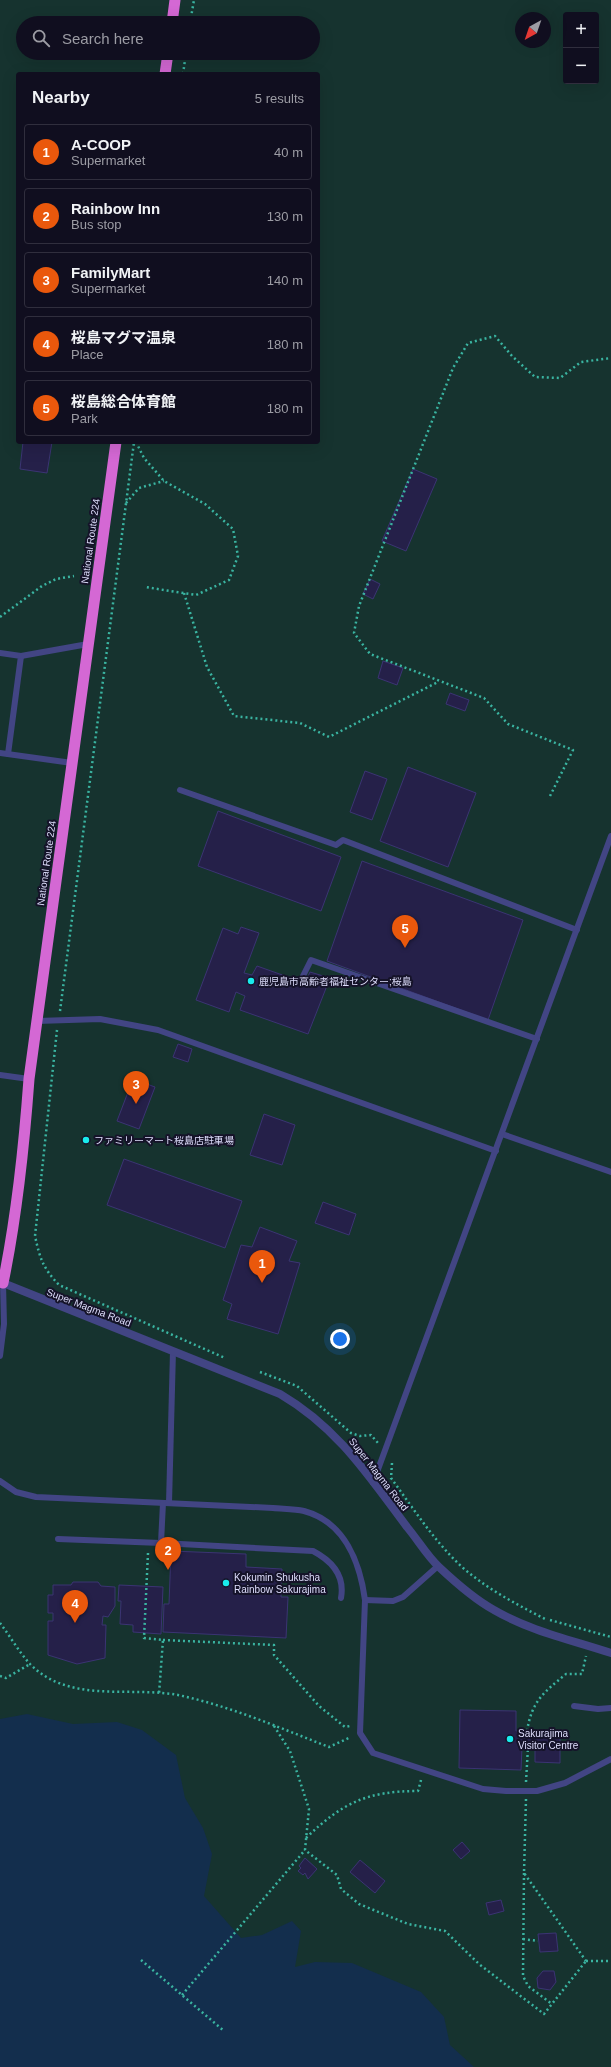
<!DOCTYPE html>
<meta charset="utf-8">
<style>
:root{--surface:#100e1f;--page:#191728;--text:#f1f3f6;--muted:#9c9ca4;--line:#302e3d;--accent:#ea580c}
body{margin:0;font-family:Arial,"Noto Sans JP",sans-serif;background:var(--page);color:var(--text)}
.controls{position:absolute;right:12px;top:12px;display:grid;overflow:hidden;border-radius:4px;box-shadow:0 4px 16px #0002}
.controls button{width:36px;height:36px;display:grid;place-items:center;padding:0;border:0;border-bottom:1px solid var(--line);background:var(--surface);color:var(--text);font:20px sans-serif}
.compass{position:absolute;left:515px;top:12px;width:36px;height:36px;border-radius:50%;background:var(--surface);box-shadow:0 4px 16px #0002;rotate:220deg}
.you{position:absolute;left:340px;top:1339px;width:14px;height:14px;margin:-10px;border:3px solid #fff;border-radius:50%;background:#1a73e8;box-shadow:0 0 0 6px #1a73e833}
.badge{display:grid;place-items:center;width:26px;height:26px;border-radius:50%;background:var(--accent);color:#fff;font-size:13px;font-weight:700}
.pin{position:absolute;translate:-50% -33px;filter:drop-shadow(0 1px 2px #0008)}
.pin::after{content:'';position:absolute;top:21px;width:14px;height:12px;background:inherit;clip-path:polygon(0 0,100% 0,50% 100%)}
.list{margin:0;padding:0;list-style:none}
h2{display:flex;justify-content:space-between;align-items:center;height:52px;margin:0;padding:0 16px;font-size:17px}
h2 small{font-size:13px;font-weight:400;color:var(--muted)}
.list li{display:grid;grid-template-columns:26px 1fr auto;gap:12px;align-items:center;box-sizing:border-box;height:56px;margin:0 8px 8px;padding:0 8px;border:1px solid var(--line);border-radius:4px}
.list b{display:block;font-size:15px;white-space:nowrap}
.list p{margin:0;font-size:13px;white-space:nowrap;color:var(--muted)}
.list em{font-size:13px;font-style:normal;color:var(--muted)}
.icon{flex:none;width:22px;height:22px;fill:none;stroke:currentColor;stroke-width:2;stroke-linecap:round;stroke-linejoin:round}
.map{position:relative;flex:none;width:611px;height:2067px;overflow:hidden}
.search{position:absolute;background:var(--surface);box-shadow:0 4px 16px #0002;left:16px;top:16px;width:304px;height:44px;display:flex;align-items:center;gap:10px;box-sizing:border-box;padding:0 14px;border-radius:22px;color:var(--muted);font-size:15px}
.panel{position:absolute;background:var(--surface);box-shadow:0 4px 16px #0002;left:16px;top:72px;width:304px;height:372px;border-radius:4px}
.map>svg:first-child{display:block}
.green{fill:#16332f;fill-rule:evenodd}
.water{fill:#132e4d}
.building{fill:#252049;stroke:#3b3473}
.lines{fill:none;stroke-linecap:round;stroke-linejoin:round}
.path{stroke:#3ab4a1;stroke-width:2.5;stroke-dasharray:2 3;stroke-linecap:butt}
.service{stroke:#424584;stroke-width:6}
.tertiary{stroke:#424584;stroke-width:8}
.trunk{stroke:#d468d4;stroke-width:11}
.poi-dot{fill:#19eced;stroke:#151329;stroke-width:1.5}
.labels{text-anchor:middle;stroke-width:4;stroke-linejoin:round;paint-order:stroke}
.street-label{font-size:10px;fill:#dedefc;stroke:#151329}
.poi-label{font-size:10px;fill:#dedefc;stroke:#151329;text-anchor:start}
</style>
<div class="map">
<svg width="611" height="2067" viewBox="0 0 611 2067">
<rect width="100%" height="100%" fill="#151329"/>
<path class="green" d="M0 0H611V2067H0ZM566 15H596V81H566ZM521 18H545V42H521ZM23 23H313V53H23ZM18 74H318V442H18Z"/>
<path class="water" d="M27 1714 73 1724 117 1722 142 1730 176 1755 185 1798 203 1828 212 1854 204 1896 241 1938 262 1935 292 1921 301 1931 295 1967 315 1962 352 1963 421 1992 444 2017 450 2045 474 2067H0V1719Z"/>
<g class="building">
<path d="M23 442H52L47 473 20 469Z"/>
<path d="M413 469 437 479 406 551 382 541Z"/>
<path d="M370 579 380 584 373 599 363 594Z"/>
<path d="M383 661 403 668 397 685 378 678Z"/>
<path d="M450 693 469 700 465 711 446 704Z"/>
<path d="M408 767 476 793 448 867 380 841Z"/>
<path d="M365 771 387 779 372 820 350 812Z"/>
<path d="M218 811 341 857 321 911 198 866Z"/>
<path d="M362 861 523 920 488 1020 327 961Z"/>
<path d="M241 927 259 933 244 973 252 975 257 966 305 983 310 972 330 978 308 1034 240 1010 245 996 236 992 229 1012 196 1000 223 928 238 934Z"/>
<path d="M178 1044 192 1049 188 1062 173 1057Z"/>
<path d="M133 1079 155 1087 139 1129 117 1121Z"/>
<path d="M264 1114 295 1125 282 1165 250 1155Z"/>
<path d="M124 1159 242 1201 225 1248 107 1205Z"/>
<path d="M323 1202 356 1214 349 1235 315 1223Z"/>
<path d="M260 1227 297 1241 289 1261 300 1263 278 1334 227 1319 232 1304 223 1300 241 1245 252 1247Z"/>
<path d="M171 1551 246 1554V1567L282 1569 281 1597H288L286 1638 163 1632 164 1604H169Z"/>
<path d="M73 1582H98L101 1586 115 1587V1606L108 1617 103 1616 102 1625H106L105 1658 77 1664 48 1655V1621H53V1613H48V1595H53V1585H71Z"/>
<path d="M119 1585 163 1587 161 1634 133 1632V1625L120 1624 121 1601H118Z"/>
<path d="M460 1710 516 1711V1731L560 1732V1763L535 1762V1747H522L521 1770 459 1768Z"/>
<path d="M462 1842 470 1851 461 1859 453 1850Z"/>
<path d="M305 1858 317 1869 308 1879 305 1873 303 1875 298 1871 301 1868 299 1866Z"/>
<path d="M360 1860 385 1881 375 1893 350 1872Z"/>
<path d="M501 1900 504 1911 489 1915 486 1903Z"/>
<path d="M556 1933 558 1951 540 1952 538 1934Z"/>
<path d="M543 1971H554L556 1982 550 1990 538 1988 537 1978Z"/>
</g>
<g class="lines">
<g class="path">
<path d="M190 23 194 0"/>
<path d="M183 74 186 53"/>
<path d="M136 442 144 458 164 481 205 504 233 529 238 556 229 580 196 595 145 587"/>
<path d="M126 503 139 488 164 481"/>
<path d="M184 593 207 667 234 716 300 723 329 737 438 682"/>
<path d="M0 617 42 586 56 579 74 576"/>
<path d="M550 796 573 750 508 724 484 698 370 654 354 633 359 606 453 368 468 343 495 336 512 356 535 377 560 378 581 362 611 358"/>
<path d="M60 1011 134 442"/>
<path d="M57 1030 35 1236C40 1259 43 1268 59 1285L225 1358"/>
<path d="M260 1372 297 1386 351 1433 360 1436 371 1435 378 1443"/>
<path d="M392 1463 391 1478C413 1508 434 1541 462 1567 487 1589 516 1604 545 1619"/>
<path d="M148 1553 144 1638 163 1640 159 1694"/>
<path d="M550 1620 611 1637"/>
<path d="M0 1623C10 1636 19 1652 30 1664 69 1704 129 1686 178 1695 230 1706 280 1728 329 1747L351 1737"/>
<path d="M163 1640 274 1645V1655L319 1706 345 1727 350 1726"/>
<path d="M0 1676 6 1678 30 1664"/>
<path d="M274 1726 290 1751 309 1809 305 1850 337 1875 341 1889 359 1904 408 1924 445 1931 479 1964 544 2014 586 1961"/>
<path d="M527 1731C532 1701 543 1693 566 1674H582L586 1656"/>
<path d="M526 1782 528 1747"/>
<path d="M526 1799 524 1873 586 1961"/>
<path d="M306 1838C342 1803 367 1791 418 1791L421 1780"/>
<path d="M524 1873 523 1976 528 1986 552 2004"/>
<path d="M523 1939 538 1941"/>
<path d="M141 1960 224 2031"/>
<path d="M586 1961H611"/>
<path d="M182 1995 305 1850"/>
</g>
<g class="service">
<path d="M0 653 21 656 8 754"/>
<path d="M21 656 88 644"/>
<path d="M0 753 72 763"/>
<path d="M180 790 336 845 343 840 577 930"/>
<path d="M303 976 311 960 537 1039"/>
<path d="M37 1021 100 1019 158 1030 496 1151"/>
<path d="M0 1075 29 1079"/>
<path d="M502 1134 611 1172"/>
<path d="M0 1356 4 1324 3 1283"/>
<path d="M0 1481 16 1492 36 1497 273 1508C283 1509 294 1509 304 1511 345 1522 360 1563 365 1600L360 1733 373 1753 483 1789 506 1791H537L565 1783 611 1759"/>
<path d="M373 1483 611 836"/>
<path d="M169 1503 173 1351"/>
<path d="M58 1539 161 1543 163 1503"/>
<path d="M161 1543 313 1551C332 1561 345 1576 341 1598"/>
<path d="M365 1600 393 1601 403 1597 438 1566"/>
<path d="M574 1706 598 1709 611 1708"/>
</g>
<path class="tertiary" d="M3 1283 280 1394C338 1428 368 1475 407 1527 418 1540 427 1556 439 1567 456 1583 474 1599 494 1610 530 1631 572 1640 611 1653"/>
<g class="trunk">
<path d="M172 23 175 0"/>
<path d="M165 74 168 53"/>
<path d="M0 1282 3 1283C17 1215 24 1148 29 1079L116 442"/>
</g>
</g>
<g class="poi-dot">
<circle cx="251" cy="981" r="4"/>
<circle cx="86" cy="1140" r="4"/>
<circle cx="226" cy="1583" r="4"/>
<circle cx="510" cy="1739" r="4"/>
</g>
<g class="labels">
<g class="street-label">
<text transform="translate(90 541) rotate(-82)" y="4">National Route 224</text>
<text transform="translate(46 863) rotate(-82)" y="4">National Route 224</text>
<text transform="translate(89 1307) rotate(21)" y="4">Super Magma Road</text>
<text transform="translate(379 1474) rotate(52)" y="4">Super Magma Road</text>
</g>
<g class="poi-label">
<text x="259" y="985">鹿児島市高齢者福祉センター;桜島</text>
<text x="94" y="1144">ファミリーマート桜島店駐車場</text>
<text x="234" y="1581">Kokumin Shukusha<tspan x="234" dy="12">Rainbow Sakurajima</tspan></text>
<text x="518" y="1737">Sakurajima<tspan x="518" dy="12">Visitor Centre</tspan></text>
</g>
</g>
</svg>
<div class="controls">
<button>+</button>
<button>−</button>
</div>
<svg class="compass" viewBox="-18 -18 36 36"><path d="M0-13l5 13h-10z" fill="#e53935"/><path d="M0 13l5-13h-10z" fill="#9c9ca4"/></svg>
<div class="you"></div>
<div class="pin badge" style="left:262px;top:1283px">1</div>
<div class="pin badge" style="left:168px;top:1570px">2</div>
<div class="pin badge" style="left:136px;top:1104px">3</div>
<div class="pin badge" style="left:75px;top:1623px">4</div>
<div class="pin badge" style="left:405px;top:948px">5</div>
<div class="search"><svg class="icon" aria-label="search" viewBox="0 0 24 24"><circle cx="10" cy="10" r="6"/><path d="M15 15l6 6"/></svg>Search here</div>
<section class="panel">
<h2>Nearby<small>5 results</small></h2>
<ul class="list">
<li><span class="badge">1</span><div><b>A-COOP</b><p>Supermarket</p></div><em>40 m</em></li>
<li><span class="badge">2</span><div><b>Rainbow Inn</b><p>Bus stop</p></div><em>130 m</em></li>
<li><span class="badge">3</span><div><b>FamilyMart</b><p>Supermarket</p></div><em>140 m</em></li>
<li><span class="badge">4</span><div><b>桜島マグマ温泉</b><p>Place</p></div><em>180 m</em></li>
<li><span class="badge">5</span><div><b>桜島総合体育館</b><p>Park</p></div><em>180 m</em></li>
</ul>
</section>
</div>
